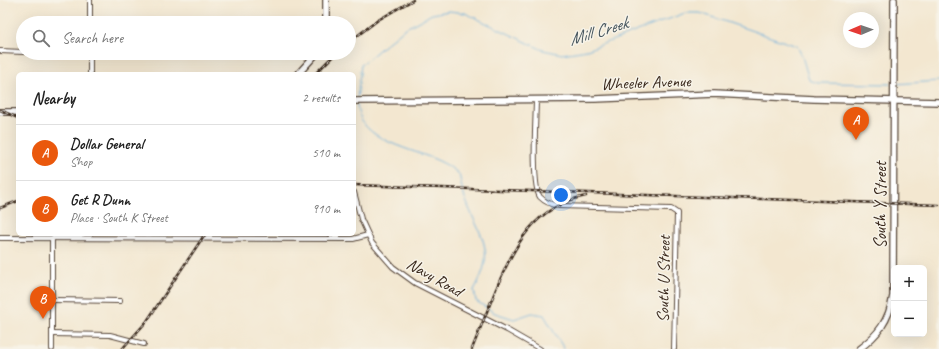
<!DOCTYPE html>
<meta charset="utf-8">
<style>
:root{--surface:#fff;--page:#f6f6f6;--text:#222;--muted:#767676;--line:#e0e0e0;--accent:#ea580c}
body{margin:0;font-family:Caveat,sans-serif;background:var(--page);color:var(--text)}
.controls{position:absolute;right:12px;bottom:12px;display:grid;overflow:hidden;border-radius:6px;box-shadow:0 4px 16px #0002}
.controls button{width:36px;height:36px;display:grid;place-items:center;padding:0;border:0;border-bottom:1px solid var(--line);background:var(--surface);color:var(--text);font:20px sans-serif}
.compass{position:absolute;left:843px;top:12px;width:36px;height:36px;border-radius:50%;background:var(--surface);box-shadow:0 4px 16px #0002;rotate:268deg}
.you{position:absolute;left:561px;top:195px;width:14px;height:14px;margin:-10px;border:3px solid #fff;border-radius:50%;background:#1a73e8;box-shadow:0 0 0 6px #1a73e833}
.badge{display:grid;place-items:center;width:26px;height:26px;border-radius:50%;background:var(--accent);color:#fff;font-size:13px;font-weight:700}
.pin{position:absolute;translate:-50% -33px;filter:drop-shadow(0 1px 2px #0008)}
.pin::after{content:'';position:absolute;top:21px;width:14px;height:12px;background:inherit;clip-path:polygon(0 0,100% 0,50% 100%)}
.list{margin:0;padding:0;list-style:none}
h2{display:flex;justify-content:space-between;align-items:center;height:52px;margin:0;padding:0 16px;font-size:17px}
h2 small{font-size:13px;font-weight:400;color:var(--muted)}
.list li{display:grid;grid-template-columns:26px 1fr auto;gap:12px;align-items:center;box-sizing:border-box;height:56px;padding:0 16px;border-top:1px solid var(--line)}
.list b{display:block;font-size:15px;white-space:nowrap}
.list p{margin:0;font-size:13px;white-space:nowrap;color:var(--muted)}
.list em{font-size:13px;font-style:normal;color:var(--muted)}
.icon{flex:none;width:22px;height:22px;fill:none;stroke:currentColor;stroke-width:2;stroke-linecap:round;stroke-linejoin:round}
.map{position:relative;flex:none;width:939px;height:349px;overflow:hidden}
.search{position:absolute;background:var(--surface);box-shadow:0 4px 16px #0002;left:16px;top:16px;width:340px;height:44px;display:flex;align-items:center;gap:10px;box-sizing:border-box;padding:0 14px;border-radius:22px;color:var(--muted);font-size:15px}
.panel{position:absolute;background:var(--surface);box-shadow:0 4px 16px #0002;left:16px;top:72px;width:340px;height:164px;border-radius:6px}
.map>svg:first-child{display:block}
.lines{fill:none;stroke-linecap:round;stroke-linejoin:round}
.stream{stroke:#64acdb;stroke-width:1}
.street-casing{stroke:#574639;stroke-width:6}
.secondary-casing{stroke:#574639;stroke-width:8}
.street{stroke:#fff;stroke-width:4}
.secondary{stroke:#fff;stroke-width:5.5}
.rail-casing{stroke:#3b2a1e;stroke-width:2.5}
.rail{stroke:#f7f3e8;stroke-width:1;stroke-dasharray:3;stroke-linecap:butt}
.labels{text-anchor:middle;stroke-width:3;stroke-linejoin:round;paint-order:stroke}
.street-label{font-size:17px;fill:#3b2a1e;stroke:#f7f3e8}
.water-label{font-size:18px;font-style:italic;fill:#495860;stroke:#f7f3e8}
</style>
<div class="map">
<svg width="939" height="349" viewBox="0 0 939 349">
<rect width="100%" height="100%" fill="#f7f3e8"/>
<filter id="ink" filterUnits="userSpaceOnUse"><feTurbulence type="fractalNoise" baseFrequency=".025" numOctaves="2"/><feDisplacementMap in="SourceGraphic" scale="8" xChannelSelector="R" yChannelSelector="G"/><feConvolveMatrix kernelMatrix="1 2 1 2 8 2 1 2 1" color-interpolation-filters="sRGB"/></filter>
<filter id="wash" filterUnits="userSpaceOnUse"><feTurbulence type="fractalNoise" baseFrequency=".012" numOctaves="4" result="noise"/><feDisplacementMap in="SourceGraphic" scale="16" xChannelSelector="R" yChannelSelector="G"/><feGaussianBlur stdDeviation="0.9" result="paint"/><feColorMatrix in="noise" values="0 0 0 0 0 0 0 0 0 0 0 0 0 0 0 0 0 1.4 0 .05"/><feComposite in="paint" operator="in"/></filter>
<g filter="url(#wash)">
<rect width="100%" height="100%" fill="#f3e7d0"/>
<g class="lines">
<g class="stream">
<path d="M896 84 939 81"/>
<path d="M357 99 361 65 404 29 432 14 449 11 465 13 543 50 562 54 587 50 685 13H700L797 46 802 56 809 80 818 83 890 84"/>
<path d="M357 104C357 142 416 149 441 162 448 165 454 170 459 174 461 182 462 191 465 198 479 237 498 248 474 290L476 301 495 313 514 319 532 313 544 315 564 349"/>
</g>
</g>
</g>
<g filter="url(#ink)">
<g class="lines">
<defs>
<g id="street">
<path d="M90 0V23"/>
<path d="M0 51 23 52"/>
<path d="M77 53H90"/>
<path d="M90 53V74"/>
<path d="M536 99C536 116 531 185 540 197 545 202 552 205 559 206L671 209 677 213 674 349"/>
<path d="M354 192 361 219 372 243 393 267 415 283 507 330 540 349"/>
<path d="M0 238 353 239 368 235"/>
<path d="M52 238V349"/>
<path d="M53 300 120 301"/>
<path d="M52 334 110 335 144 344"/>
</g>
<g id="secondary">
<path d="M326 0V23"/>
<path d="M298 74 317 53"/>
<path d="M354 101 595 99 714 94 814 99 939 102"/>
<path d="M0 112H18"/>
<path d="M859 349C878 335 889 321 893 296L894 0"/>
</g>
</defs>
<use href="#street" class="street-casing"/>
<use href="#secondary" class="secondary-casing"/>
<use href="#street" class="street"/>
<use href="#secondary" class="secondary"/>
<defs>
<g id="rail">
<path d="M349 42 378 20 413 0"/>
<path d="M315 74 336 53"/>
<path d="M0 110 18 118"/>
<path d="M354 185 939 205"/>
<path d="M0 208 18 201"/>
<path d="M122 349 147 321 205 234"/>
<path d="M472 349C480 329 488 309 496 289 514 246 534 206 586 196"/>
</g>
</defs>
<use href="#rail" class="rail-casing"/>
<use href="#rail" class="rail"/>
</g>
</g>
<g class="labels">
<g class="street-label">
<text transform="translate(646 82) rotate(-2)" y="6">Wheeler Avenue</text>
<text transform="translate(880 205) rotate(-90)" y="6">South Y Street</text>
<text transform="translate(435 277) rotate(30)" y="6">Navy Road</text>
<text transform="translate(663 279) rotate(-89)" y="6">South U Street</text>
</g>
<g class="water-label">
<text transform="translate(598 31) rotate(-17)" y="6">Mill Creek</text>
</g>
</g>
</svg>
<div class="controls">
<button>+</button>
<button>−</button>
</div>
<svg class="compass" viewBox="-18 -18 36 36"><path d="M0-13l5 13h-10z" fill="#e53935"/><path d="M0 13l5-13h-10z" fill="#767676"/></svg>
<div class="you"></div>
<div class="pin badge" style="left:856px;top:140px">A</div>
<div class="pin badge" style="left:43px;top:319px">B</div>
<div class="search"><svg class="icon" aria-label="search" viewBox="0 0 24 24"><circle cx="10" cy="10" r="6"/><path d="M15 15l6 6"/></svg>Search here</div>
<section class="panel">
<h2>Nearby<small>2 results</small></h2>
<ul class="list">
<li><span class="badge">A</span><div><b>Dollar General</b><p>Shop</p></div><em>510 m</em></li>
<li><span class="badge">B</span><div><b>Get R Dunn</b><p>Place · South K Street</p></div><em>910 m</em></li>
</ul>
</section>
</div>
